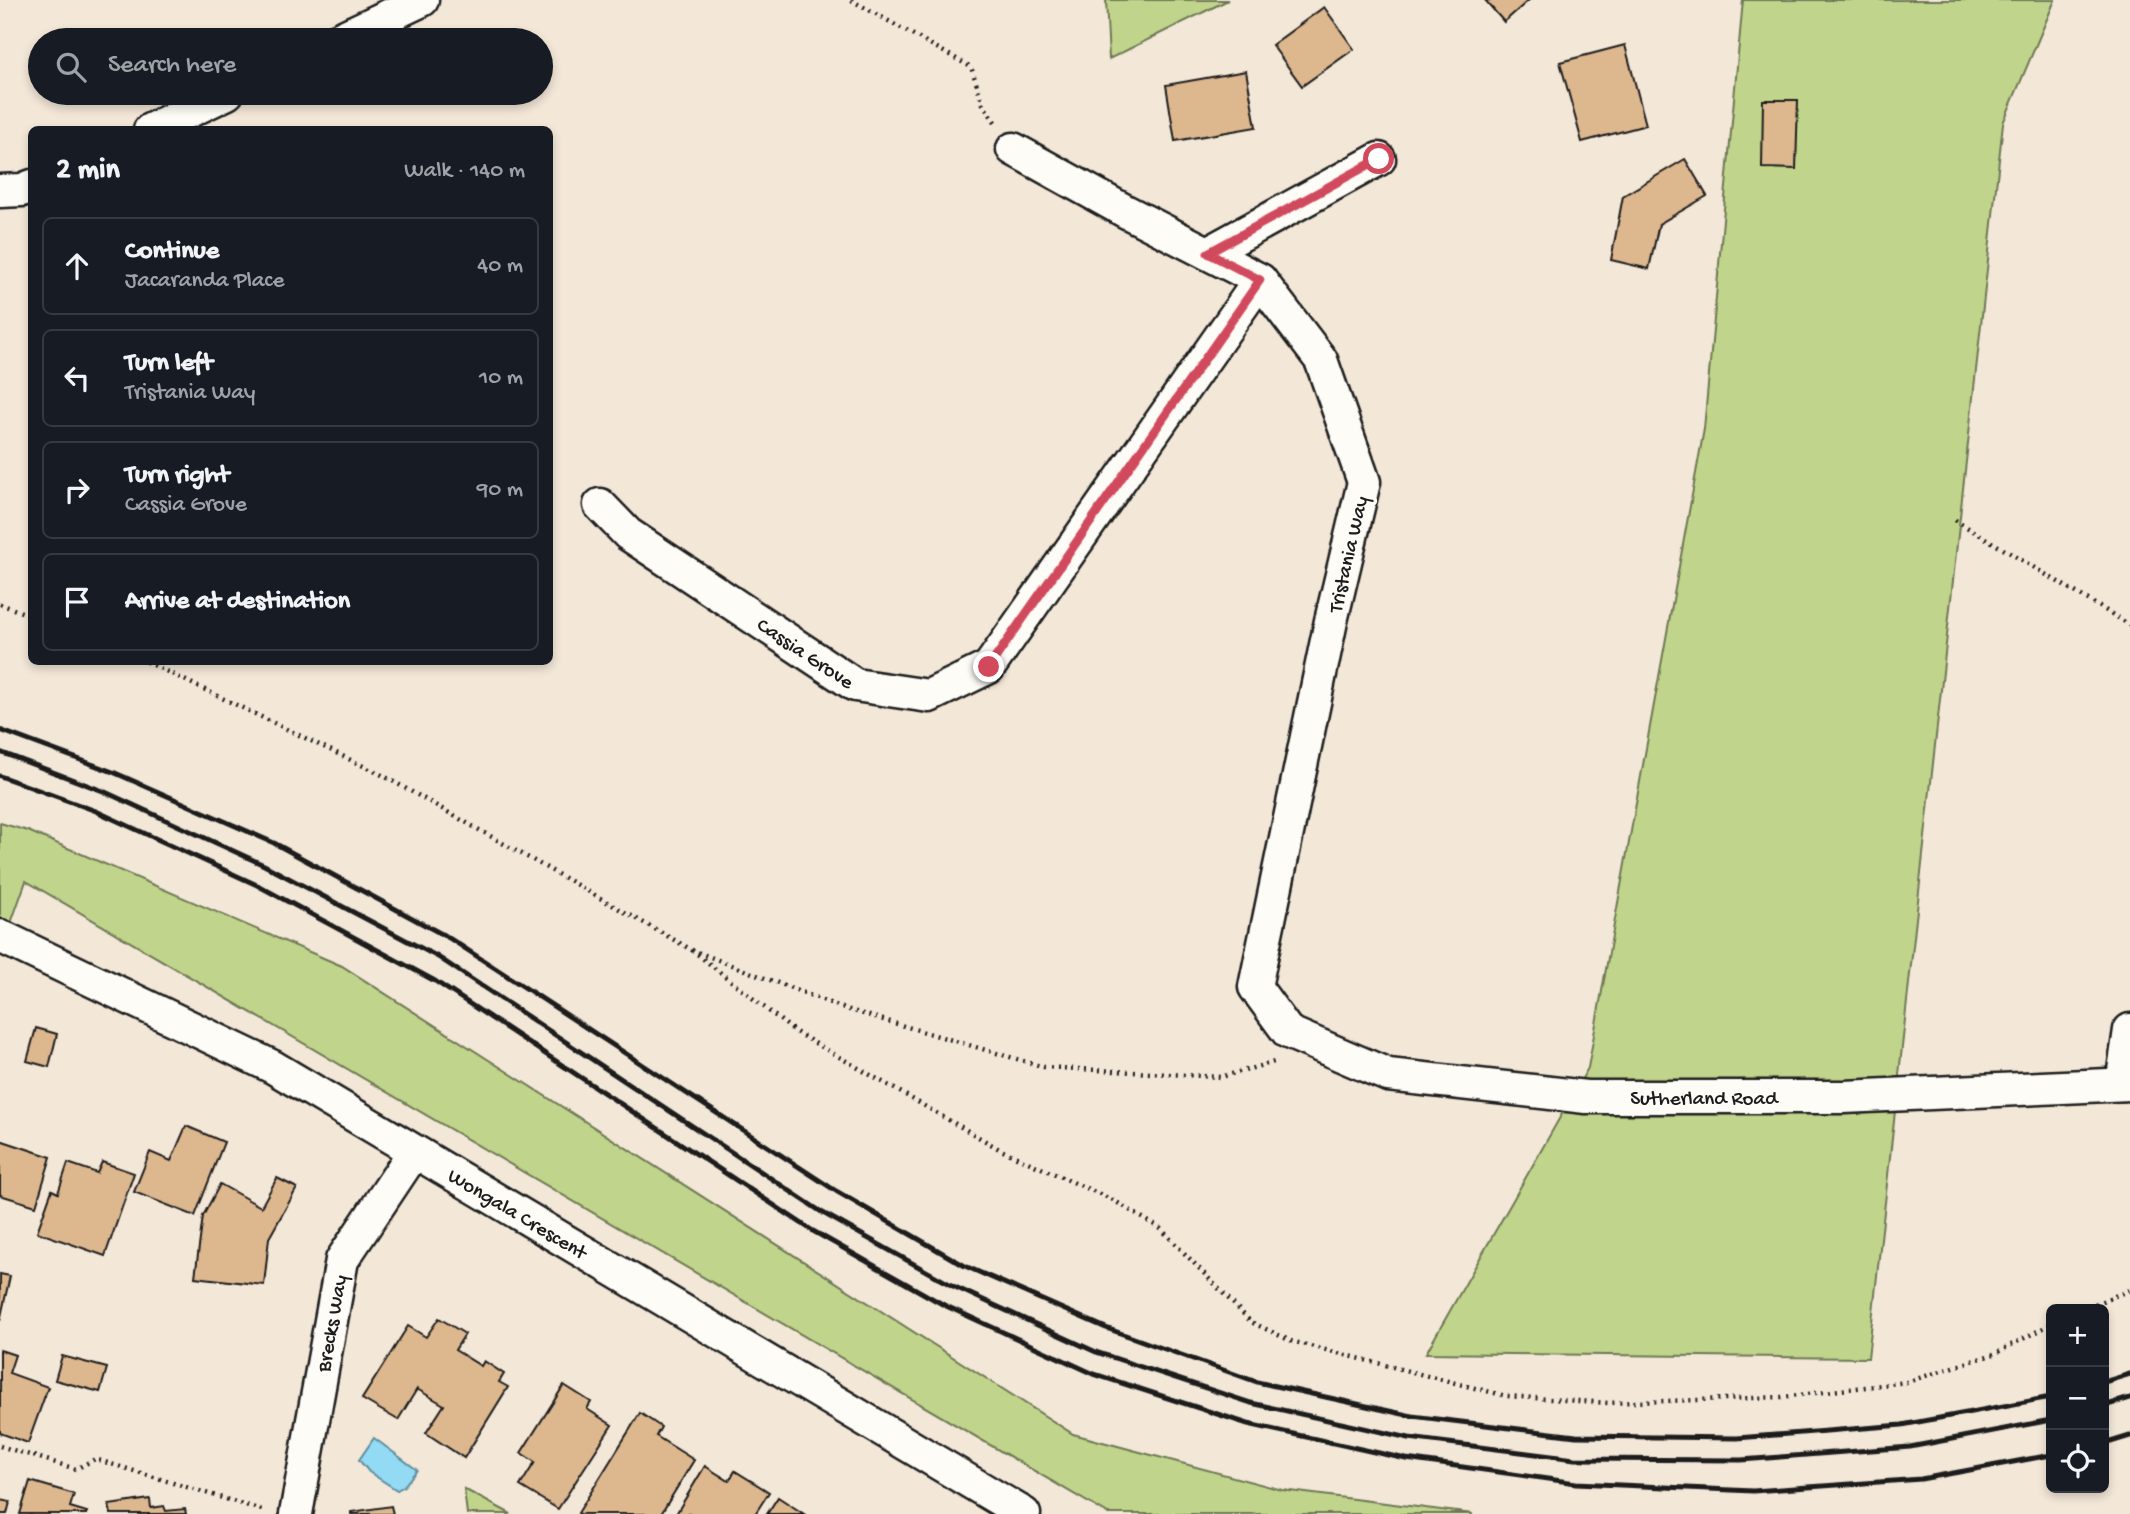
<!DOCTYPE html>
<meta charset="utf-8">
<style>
:root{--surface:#171b24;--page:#242831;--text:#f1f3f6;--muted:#9ea1a6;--line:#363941}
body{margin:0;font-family:"Gochi Hand",sans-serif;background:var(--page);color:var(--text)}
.controls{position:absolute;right:21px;bottom:21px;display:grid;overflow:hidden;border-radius:10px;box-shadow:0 4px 10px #0003}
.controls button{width:63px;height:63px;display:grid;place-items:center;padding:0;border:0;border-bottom:2px solid var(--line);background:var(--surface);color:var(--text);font:35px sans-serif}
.stop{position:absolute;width:21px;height:21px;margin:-16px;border:5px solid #d1495b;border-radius:50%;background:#fff}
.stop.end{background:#d1495b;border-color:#fff;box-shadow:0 2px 7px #0008}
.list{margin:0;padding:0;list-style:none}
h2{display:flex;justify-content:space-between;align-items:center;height:91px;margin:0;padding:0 28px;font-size:30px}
h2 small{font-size:23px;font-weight:400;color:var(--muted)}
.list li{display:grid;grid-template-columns:46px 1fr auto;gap:21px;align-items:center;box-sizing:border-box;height:98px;margin:0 14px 14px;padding:0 14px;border:2px solid var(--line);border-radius:10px}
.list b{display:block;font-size:26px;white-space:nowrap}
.list p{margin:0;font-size:23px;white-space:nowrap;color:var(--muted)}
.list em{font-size:23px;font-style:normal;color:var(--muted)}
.icon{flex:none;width:38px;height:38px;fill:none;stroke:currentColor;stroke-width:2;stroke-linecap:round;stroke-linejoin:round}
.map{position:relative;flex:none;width:2130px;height:1514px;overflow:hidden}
.search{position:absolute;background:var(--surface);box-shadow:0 4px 10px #0003;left:28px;top:28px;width:525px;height:77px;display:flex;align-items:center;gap:18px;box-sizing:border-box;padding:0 24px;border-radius:38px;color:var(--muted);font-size:26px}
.panel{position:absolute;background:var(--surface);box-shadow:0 4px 10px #0003;left:28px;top:126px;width:525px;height:539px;border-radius:10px}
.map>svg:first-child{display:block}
.green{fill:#c0d58b;stroke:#6e7854;stroke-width:2}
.water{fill:#93daf5;stroke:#638e9e;stroke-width:2}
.building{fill:#ddb78e;stroke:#1c1c1c;stroke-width:2}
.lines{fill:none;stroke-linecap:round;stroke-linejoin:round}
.street-casing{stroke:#1c1c1c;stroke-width:37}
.path{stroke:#1c1c1c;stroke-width:4.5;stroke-dasharray:2 5;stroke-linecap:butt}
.street{stroke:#fdfcf7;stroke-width:32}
.rail{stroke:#1c1c1c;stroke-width:5}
.route{stroke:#d1495b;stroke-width:9}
.labels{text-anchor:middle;stroke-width:7;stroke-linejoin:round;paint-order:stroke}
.street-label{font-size:21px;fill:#1c1c1c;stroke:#fdfcf7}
</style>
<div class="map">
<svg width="2130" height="1514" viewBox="0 0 2130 1514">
<rect width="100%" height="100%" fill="#f3e7d8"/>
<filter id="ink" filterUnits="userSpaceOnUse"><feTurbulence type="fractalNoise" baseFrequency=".0143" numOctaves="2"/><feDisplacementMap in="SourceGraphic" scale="14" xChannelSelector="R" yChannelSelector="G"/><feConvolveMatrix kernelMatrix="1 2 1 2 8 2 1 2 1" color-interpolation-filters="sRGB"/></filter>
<g filter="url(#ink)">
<g class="green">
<path d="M1106 0H1228L1109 59Z"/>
<path d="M1743 0H2055L2003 123 1868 1358 1426 1353 1588 1068 1704 429Z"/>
<path d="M0 823 28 831 342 966 1073 1434 1282 1490 1473 1514H1108L26 881 0 954Z"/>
<path d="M464 1489 511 1514H467Z"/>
</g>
<path class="water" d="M374 1438 417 1470 404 1486 397 1490 369 1472 359 1460Z"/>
<g class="building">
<path d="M1485 0H1529L1504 22Z"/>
<path d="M1324 7 1354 49 1302 86 1272 45Z"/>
<path d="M1625 45 1646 125 1582 142 1560 62Z"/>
<path d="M1246 71 1256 127 1175 141 1166 85Z"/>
<path d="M1763 100H1798L1796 169 1762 168Z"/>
<path d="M1685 159 1707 196 1659 224 1649 269 1611 260 1623 196Z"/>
<path d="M36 1028 57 1034 49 1067 27 1061Z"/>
<path d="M186 1126 224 1142 195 1216 134 1192 150 1152 171 1161Z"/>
<path d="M0 1140 51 1157 36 1206 0 1195Z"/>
<path d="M102 1162 134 1173 105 1256 37 1232 52 1190 58 1193 68 1163 97 1173Z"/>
<path d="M277 1178 297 1188 269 1238 264 1285 195 1277 203 1216 220 1184 261 1207Z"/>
<path d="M0 1274 10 1276 0 1321Z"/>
<path d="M439 1318 465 1334 455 1350 481 1366 484 1361 504 1374 499 1382 508 1387 464 1458 426 1433 444 1405 417 1389 398 1420 362 1399 408 1326 426 1337Z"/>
<path d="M0 1350 15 1355 9 1373 48 1387 28 1443 0 1433Z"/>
<path d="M62 1356 107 1368 100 1392 55 1380Z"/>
<path d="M564 1385 591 1402 587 1409 612 1425 558 1509 520 1486 535 1462 521 1453Z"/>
<path d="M640 1413 661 1427 656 1436 694 1460 661 1514H580L578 1513Z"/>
<path d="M705 1466 729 1481 735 1471 769 1492 755 1514H676Z"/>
<path d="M30 1481 74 1494 70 1507 87 1512 86 1514H20Z"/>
<path d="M778 1497 804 1514H767Z"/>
<path d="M150 1499 151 1508 164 1506 166 1511 185 1509 186 1514H111L109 1505Z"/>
<path d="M0 1500 10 1502 7 1514H0Z"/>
<path d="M391 1506 393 1514H351V1512Z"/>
</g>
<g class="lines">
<defs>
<g id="street">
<path d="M337 40 422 0"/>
<path d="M150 130 227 93"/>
<path id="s1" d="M1013 149 1125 211 1260 280 1321 360 1364 482 1331 621 1255 987 1288 1032 1388 1075 1586 1097H1844L2130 1084"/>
<path d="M0 191 22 190 32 186"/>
<path d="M1208 253 1379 159"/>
<path id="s2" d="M600 505 628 534 855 685 929 696 989 667 1260 280"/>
<path id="s3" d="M0 936 273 1067 1024 1514"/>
<path d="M2122 1084 2130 1030"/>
<path id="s4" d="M296 1514 342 1260 414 1152"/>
</g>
</defs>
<use href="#street" class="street-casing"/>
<g class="path">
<path d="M851 0 971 67 983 104 995 122"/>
<path d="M1955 520 2130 625"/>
<path d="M0 604 32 616"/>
<path d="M147 662 382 775 692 950 846 1009 1044 1067 1221 1077 1274 1062"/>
<path d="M692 950 794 1031 1001 1150 1113 1200 1161 1229 1251 1322 1291 1341 1506 1396 1608 1403 1782 1397 1907 1382 1994 1354 2051 1324"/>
<path d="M2082 1309 2130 1290"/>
<path d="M0 1446 76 1469 95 1459 265 1511"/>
</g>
<use href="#street" class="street"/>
<g class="rail">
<path d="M0 730 113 772 274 843 449 938 836 1191 965 1266 1106 1328 1257 1382 1412 1416 1576 1436 1737 1438 1902 1425 2051 1397"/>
<path d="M0 752 103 791 264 865 438 957 823 1213 953 1286 1096 1352 1251 1403 1409 1438 1575 1459 1741 1460 1910 1447 2051 1420"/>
<path d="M0 776 96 811 257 885 435 981 813 1231 944 1305 1094 1374 1248 1424 1406 1459 1576 1483 1753 1491 1921 1479 2051 1455"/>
<path d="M2104 1382 2130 1374"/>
<path d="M2104 1406 2130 1398"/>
<path d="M2104 1444 2130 1436"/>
</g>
</g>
</g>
<g class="lines" filter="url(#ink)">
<path class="route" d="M989 667 1260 280 1208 253 1379 159"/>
</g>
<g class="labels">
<g class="street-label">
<text transform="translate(1347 554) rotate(-77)" y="7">Tristania Way</text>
<text dy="7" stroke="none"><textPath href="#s2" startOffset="254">Cassia Grove</textPath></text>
<text dy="7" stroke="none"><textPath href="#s1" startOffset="1508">Sutherland Road</textPath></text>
<text dy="7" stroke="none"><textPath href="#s3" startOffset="588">Wongala Crescent</textPath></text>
<text dy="7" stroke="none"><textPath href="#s4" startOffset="194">Brecks Way</textPath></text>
</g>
</g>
</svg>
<div class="controls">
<button>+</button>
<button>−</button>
<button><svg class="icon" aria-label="locate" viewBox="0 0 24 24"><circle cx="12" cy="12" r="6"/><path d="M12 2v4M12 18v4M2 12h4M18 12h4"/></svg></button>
</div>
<div class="stop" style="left:1379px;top:159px"></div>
<div class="stop end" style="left:989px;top:667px"></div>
<div class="search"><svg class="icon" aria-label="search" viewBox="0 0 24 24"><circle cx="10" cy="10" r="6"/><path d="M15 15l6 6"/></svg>Search here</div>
<section class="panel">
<h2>2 min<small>Walk · 140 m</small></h2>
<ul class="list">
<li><svg class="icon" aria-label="ahead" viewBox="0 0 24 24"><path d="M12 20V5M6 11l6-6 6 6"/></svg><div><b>Continue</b><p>Jacaranda Place</p></div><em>40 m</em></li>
<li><svg class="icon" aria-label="left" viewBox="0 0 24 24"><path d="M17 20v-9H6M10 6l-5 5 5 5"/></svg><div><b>Turn left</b><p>Tristania Way</p></div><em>10 m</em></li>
<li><svg class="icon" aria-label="right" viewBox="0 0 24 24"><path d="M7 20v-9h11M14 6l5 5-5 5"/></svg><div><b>Turn right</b><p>Cassia Grove</p></div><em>90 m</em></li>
<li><svg class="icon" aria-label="arrive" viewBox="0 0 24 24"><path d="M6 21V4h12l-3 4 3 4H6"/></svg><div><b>Arrive at destination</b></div></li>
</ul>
</section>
</div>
